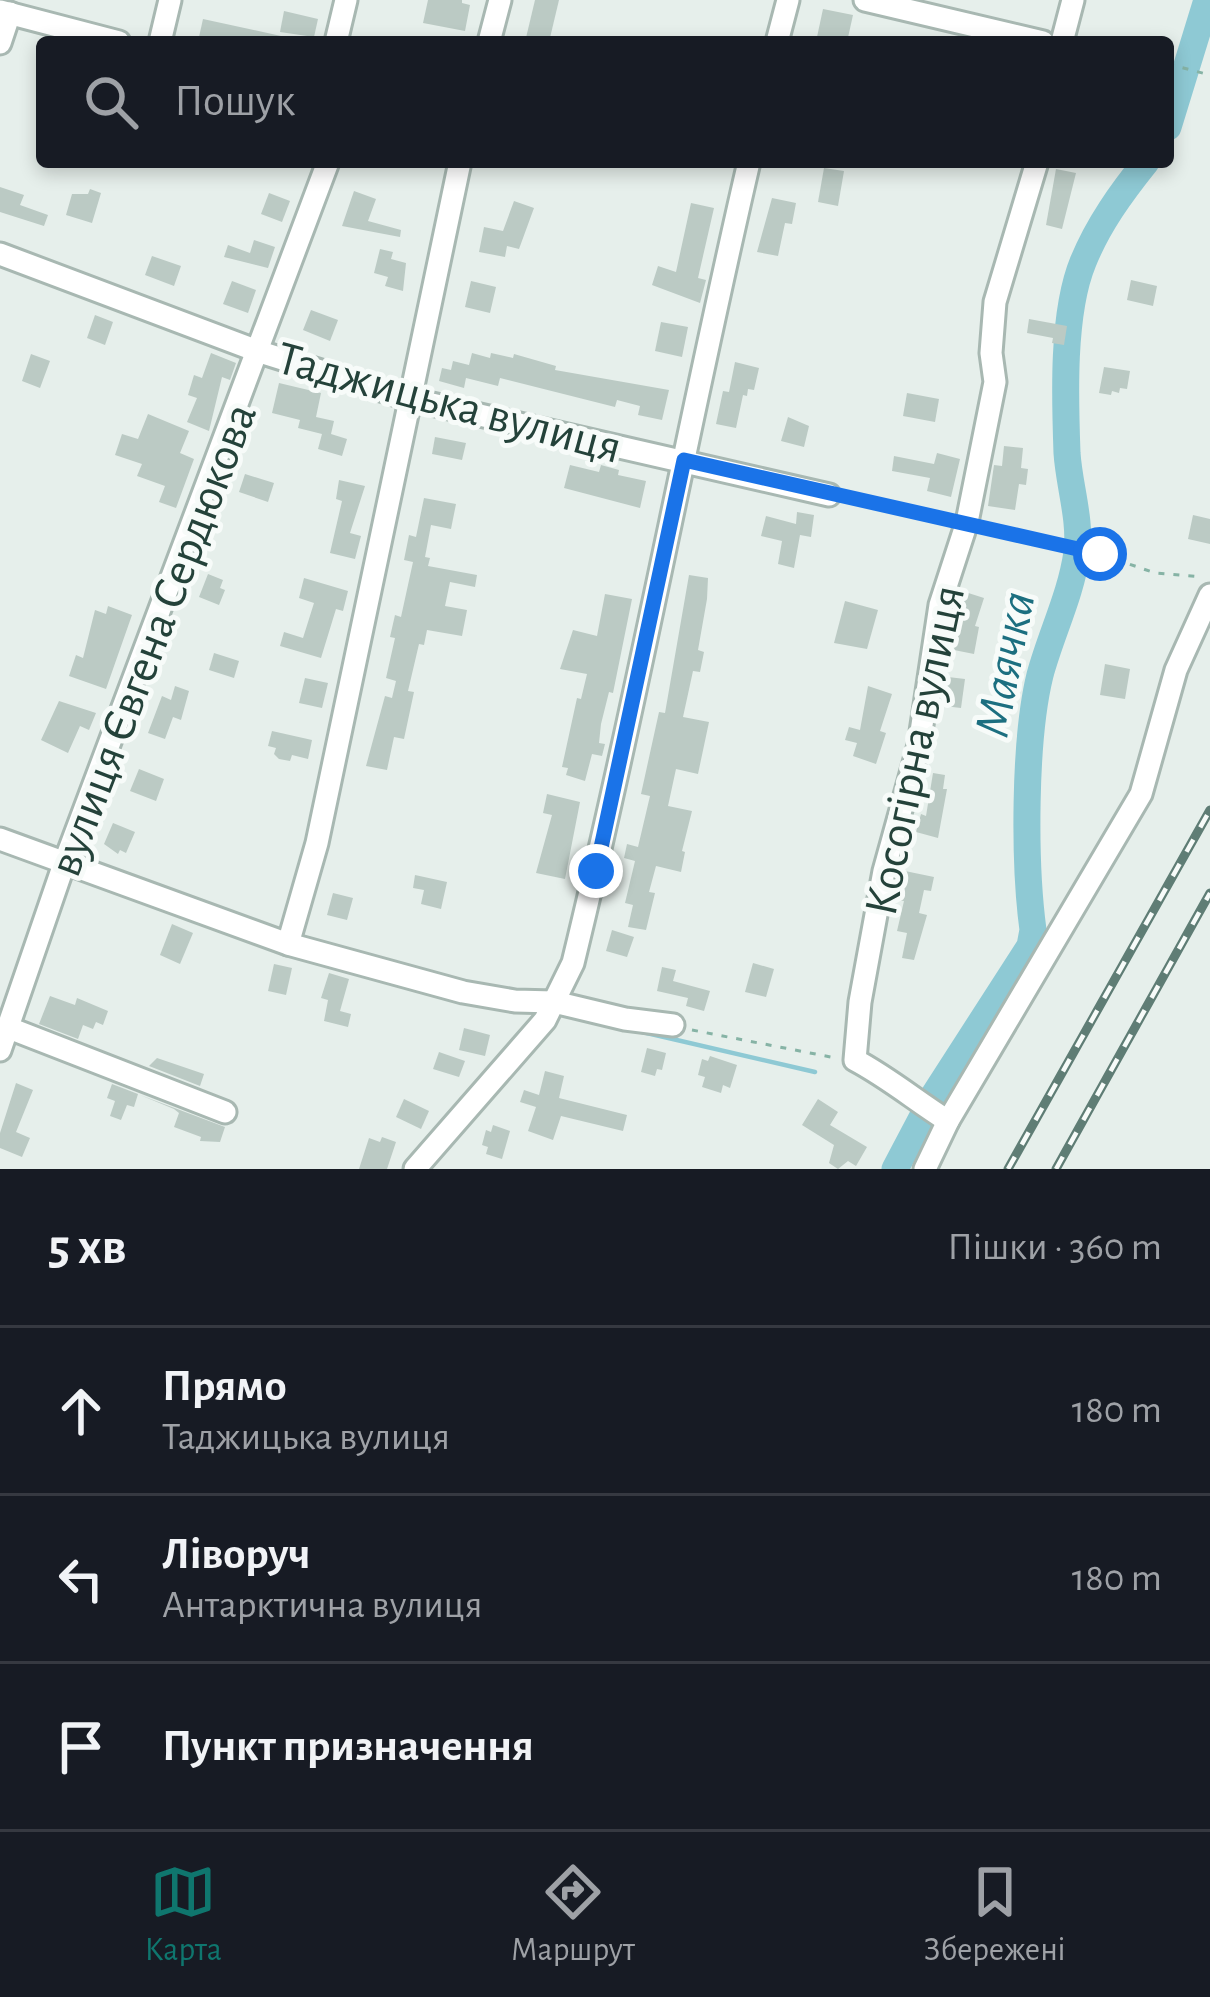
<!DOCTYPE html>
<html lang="uk">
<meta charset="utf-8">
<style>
:root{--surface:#171b24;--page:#242831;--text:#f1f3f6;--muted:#9ea1a6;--line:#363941;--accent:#0f766e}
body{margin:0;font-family:"Alegreya Sans",sans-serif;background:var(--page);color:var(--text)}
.stop{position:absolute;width:36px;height:36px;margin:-27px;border:9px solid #1a73e8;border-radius:50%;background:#fff}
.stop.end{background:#1a73e8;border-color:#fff;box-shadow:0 3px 12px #0008}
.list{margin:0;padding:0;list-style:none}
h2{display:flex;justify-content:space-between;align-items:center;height:156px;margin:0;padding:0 48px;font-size:51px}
h2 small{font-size:39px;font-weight:400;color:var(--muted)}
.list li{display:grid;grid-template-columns:78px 1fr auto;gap:36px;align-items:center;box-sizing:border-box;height:168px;padding:0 48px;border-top:3px solid var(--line)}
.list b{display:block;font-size:45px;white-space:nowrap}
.list p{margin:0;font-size:39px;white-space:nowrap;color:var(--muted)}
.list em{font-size:39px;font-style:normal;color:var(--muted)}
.icon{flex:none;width:66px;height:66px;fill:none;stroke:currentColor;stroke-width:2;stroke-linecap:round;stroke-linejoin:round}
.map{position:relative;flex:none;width:1210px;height:1169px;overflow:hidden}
.search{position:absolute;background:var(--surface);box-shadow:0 6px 18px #0003;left:36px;right:36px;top:36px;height:132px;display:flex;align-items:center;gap:30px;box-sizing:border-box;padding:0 42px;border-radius:12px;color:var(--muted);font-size:45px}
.sheet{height:660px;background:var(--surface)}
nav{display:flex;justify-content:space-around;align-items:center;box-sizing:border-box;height:168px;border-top:3px solid var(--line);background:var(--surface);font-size:33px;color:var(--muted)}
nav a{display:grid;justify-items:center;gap:6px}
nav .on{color:var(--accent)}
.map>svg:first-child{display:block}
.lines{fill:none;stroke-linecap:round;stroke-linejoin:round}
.stream{stroke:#8ec9d4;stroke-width:4.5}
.river{stroke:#8ec9d4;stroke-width:27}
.building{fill:#bbcac4}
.minor-casing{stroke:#a8b8b2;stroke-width:27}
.path{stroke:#86b3a5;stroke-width:3;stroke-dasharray:6 9;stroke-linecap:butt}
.minor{stroke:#fff;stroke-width:21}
.rail-casing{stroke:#5f7d75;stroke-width:9}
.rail{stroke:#f7fbf9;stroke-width:4.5;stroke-dasharray:14;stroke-linecap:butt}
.route{stroke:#1a73e8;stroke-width:15}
.labels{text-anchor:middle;stroke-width:10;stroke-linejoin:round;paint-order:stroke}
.street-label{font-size:48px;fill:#24423a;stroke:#f7fbf9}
.water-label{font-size:51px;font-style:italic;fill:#1c6f80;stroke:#f7fbf9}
</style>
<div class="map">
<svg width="1210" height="1169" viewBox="0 0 1210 1169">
<rect width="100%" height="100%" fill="#e6efeb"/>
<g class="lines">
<path class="stream" d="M638 1031 815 1072"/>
<g class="river">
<path d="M1168 127 1207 0"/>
<path d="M895 1169 934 1095 1030 946 1033 930C1024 863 1024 740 1040 675 1051 634 1071 595 1077 552 1081 520 1069 485 1067 453 1065 398 1062 313 1083 262 1098 225 1121 193 1146 162"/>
</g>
</g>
<g class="building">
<path d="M428 0H462V3L470 5 465 31 423 23Z"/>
<path d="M535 0H559L549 42H525Z"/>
<path d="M823 9 853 15 847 42 817 37Z"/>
<path d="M284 11 318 19 314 37 280 32Z"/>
<path d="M203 19 281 36V42H220L199 37Z"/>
<path d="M824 168 844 171 838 206 818 202Z"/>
<path d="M1056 169 1076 173 1062 229 1046 225Z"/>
<path d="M0 187 24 195 20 205 48 215 44 226 0 212Z"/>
<path d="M90 189 101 193 92 223 66 215 72 194H88Z"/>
<path d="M354 191 376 199 368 221 401 230 400 237 342 226Z"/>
<path d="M269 193 290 201 282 222 261 214Z"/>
<path d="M772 198 796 203 792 224 785 223 778 256 757 252Z"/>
<path d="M514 201 534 208 519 249 507 246 505 257 479 252 484 227 503 231Z"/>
<path d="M691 203 714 208 698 278 706 280 700 303 652 285 658 266 676 272Z"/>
<path d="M254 240 275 247 268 268 224 257 228 245 250 253Z"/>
<path d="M380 249 393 252 391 259 406 263 403 291 385 286 388 277 374 273Z"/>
<path d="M152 256 181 266 174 286 145 275Z"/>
<path d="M1131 280 1157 286 1153 306 1127 300Z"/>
<path d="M232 281 256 290 248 313 223 304Z"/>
<path d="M471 281 496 287 490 313 465 307Z"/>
<path d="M311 310 338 320 330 341 303 330Z"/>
<path d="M95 315 113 322 105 345 87 338Z"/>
<path d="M1029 319 1067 326 1064 345 1052 343 1053 338 1027 333Z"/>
<path d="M661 322 688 327 682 357 655 351Z"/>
<path d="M211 353 236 363 230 380 222 377 209 431 187 422 197 398 188 395 194 375 202 378Z"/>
<path d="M472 353 490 358 491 353 513 358 514 354 556 366 555 370 669 390 662 420 638 415 640 406 617 400 615 407 500 378 498 386 466 378 464 388 439 381 442 368 451 370 453 361 469 365Z"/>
<path d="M31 354 50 361 40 388 22 381Z"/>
<path d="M735 362 759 368 754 390 748 389 747 396 743 395 736 428 716 424 723 391 729 392Z"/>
<path d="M1104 367 1130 371 1127 389 1120 388 1119 393 1112 391 1111 395 1099 393Z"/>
<path d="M279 383 321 393 316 417 334 421 331 434 347 439 342 456 318 449 322 434 298 428 300 420 272 413Z"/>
<path d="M907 393 939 399 935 422 903 416Z"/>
<path d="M148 414 189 431 180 453 194 459 176 508 159 502 165 486 137 476 142 464 115 455 122 434 138 439Z"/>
<path d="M788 417 809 426 804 447 781 441Z"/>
<path d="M435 437 466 443 462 460 432 454Z"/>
<path d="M1004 446 1023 448 1021 468 1028 469 1026 485 1019 484 1015 510 988 506 994 465 1002 466Z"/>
<path d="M937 453 960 459 951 497 927 491 930 478 892 471 894 456 934 464Z"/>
<path d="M570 465 599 472 601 465 619 470 618 475 646 481 640 508 564 488Z"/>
<path d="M245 474 274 483 268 502 239 492Z"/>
<path d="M339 480 365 486 350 533 361 536 355 559 330 553 342 501 336 499Z"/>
<path d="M424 498 456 504 451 529 431 525 425 557 430 558 428 566 477 575 475 587 450 582 445 606 467 610 462 636 427 630 424 645 419 644 408 691 414 692 404 739 394 737 387 770 366 766 385 696 392 698 396 681 386 678 395 638 390 637 395 615 401 617 413 562 404 560 409 535 416 537Z"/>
<path d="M797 512 814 515 811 537 800 535 794 568 778 564 782 541 761 536 766 516 796 524Z"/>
<path d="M1193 515 1210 519V544L1188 539Z"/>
<path d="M208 574 223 580 220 588 225 590 219 605 199 597Z"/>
<path d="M689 575 708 578 707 599 698 650 704 652 700 672 693 671 683 717 709 722 698 774 676 769 668 806 692 811 682 851 685 852 681 872 656 866 649 892 655 893 646 930 628 927 633 905 625 903 635 861 624 858 627 844 638 847 650 796 641 794 659 712 665 713Z"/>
<path d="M304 578 348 591 343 611 336 609 321 658 280 646 284 632 303 638 314 603 299 598Z"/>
<path d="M962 591 984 598 975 626 979 627 974 654 954 650Z"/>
<path d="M605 594 632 599 613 693 609 692 601 724 599 743 605 744 602 756 592 754 585 781 566 775 568 768 562 767 577 698 581 699 587 674 560 669 573 630 597 636Z"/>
<path d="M845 601 878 610 867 649 834 643Z"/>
<path d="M108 606 132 615 106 689 69 676 76 655 83 658 95 610 106 614Z"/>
<path d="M214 653 239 661 234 678 209 670Z"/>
<path d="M1105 664 1130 669 1125 699 1100 695Z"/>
<path d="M948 677 965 679 961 708 944 706Z"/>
<path d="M305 678 328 683 322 708 299 703Z"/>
<path d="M175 686 189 691 181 720 173 717 165 739 148 733 162 696 171 700Z"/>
<path d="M868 686 892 694 880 731 886 733 876 764 853 756 857 743 845 740 849 727 860 730Z"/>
<path d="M59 701 96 713 89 730 80 726 68 753 41 740Z"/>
<path d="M272 731 312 740 308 759 292 755 290 761 279 759 274 754 276 748 268 746Z"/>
<path d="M139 769 164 779 156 801 130 791Z"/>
<path d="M933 773 945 775 943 789H947L938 838 916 832 921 814 926 816Z"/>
<path d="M547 794 580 802 565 879 536 873 552 815 543 813Z"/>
<path d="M113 823 135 832 126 853 120 850 118 854 104 844Z"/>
<path d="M905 871 934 877 931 891 924 890 919 913 927 915 914 960 902 958 907 933 897 931 904 901 899 900Z"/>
<path d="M415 875 447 882 441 909 421 904 424 890 413 888Z"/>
<path d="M333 893 353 898 347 920 327 915Z"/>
<path d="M172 924 193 933 180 964 160 955Z"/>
<path d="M612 930 634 937 627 957 606 951Z"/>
<path d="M753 963 774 969 766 997 745 992Z"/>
<path d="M274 964 292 968 286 995 268 991Z"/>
<path d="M662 967 676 970 673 981 710 991 704 1011 686 1006 688 998 657 991Z"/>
<path d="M329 973 349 979 340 1011 351 1014 348 1027 324 1021 328 1000 321 998Z"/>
<path d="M50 996 75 1005 77 998 108 1011 103 1025 96 1022 93 1029 83 1025 78 1039 39 1024Z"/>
<path d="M464 1028 490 1035 485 1056 459 1050Z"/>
<path d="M647 1048 666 1053 662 1070 657 1069 655 1076 641 1072Z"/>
<path d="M439 1052 465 1061 459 1077 433 1069Z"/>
<path d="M710 1056 737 1065 730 1088 723 1085 721 1093 702 1087 705 1077 698 1075 702 1059 708 1061Z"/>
<path d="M157 1058 204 1074 200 1086 149 1066Z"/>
<path d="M545 1071 564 1076 559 1098 627 1115 623 1131 561 1116 553 1140 528 1131 536 1107 520 1102 524 1090 539 1095Z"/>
<path d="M16 1083 33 1090 16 1132 30 1138 22 1157 0 1148V1133Z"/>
<path d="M112 1084 138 1094 134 1107 127 1105 121 1120 110 1116 115 1101 107 1098Z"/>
<path d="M140 1095 225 1127 220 1142 200 1141 201 1137 174 1127 179 1113 174 1109Z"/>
<path d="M404 1099 429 1111 421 1129 396 1117Z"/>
<path d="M818 1099 838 1112 830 1125 867 1147 856 1166 848 1161 838 1169 829 1163 834 1145 802 1125Z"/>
<path d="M493 1125 510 1131 502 1159 486 1154 488 1147 482 1145 486 1130 491 1132Z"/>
<path d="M382 1137 396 1142 387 1169H359L369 1138 380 1142Z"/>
</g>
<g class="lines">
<defs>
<g id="minor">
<path d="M865 0 1043 42"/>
<path d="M0 11 119 42"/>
<path d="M160 42 170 0"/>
<path d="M336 42 346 0"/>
<path d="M489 42 500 0"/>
<path d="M777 42 788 0"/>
<path d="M1062 42 1073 0"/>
<path d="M0 43 10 13"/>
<path d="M0 254 260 352 410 399 829 495"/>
<path d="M0 839 288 944 463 992 515 1001 554 1002 625 1019 673 1025"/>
<path d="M288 944 317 843 460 162"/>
<path d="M9 1028 225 1112"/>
<path d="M0 1050 64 864 328 162"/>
<path d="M948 1121C916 1101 889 1078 855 1060L860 1002 884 871 919 745 940 605 967 522 995 382 991 353 995 302 1037 162"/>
<path d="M415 1169 545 1020 573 963C638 697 687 428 749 162"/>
<path d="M925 1169 948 1121 1141 794 1176 670 1210 595"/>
</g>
</defs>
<use href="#minor" class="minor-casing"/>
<g class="path">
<path d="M1168 64 1210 75"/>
<path d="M850 499 946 518"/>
<path d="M985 526 1100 554 1155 573 1202 577"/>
<path d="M692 1030 836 1058"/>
</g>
<use href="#minor" class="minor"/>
<defs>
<g id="rail">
<path d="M1008 1169 1210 810"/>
<path d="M1056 1169 1210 893"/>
</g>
</defs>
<use href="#rail" class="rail-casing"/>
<use href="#rail" class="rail"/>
</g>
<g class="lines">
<path class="route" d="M596 871 684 460 1100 554"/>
</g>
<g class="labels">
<g class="street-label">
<text transform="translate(450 401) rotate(15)" y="17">Таджицька вулиця</text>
<text transform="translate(151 639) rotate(-69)" y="17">вулиця Євгена Сердюкова</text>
<text transform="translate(913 750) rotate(-78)" y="17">Косогірна вулиця</text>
</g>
<g class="water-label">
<text transform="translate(1003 664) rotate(-79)" y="18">Маячка</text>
</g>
</g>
</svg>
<div class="stop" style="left:1100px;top:554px"></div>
<div class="stop end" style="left:596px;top:871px"></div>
<div class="search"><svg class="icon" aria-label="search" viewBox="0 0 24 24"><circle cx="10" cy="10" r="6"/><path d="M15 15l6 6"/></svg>Пошук</div>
</div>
<section class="sheet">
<h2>5 хв<small>Пішки · 360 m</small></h2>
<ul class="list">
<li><svg class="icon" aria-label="ahead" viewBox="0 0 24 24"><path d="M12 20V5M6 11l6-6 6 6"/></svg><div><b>Прямо</b><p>Таджицька вулиця</p></div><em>180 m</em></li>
<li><svg class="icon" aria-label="left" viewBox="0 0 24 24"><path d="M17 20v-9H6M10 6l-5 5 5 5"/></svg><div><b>Ліворуч</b><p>Антарктична вулиця</p></div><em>180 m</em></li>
<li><svg class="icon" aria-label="arrive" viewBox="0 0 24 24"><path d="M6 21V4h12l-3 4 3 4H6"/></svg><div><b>Пункт призначення</b></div></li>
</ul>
</section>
<nav>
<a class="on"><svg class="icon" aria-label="map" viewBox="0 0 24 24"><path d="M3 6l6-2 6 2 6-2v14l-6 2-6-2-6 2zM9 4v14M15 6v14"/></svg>Карта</a>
<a><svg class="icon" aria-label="directions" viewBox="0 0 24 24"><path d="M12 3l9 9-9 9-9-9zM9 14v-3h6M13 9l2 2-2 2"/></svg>Маршрут</a>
<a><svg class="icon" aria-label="saved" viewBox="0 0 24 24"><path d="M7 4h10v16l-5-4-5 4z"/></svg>Збережені</a>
</nav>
